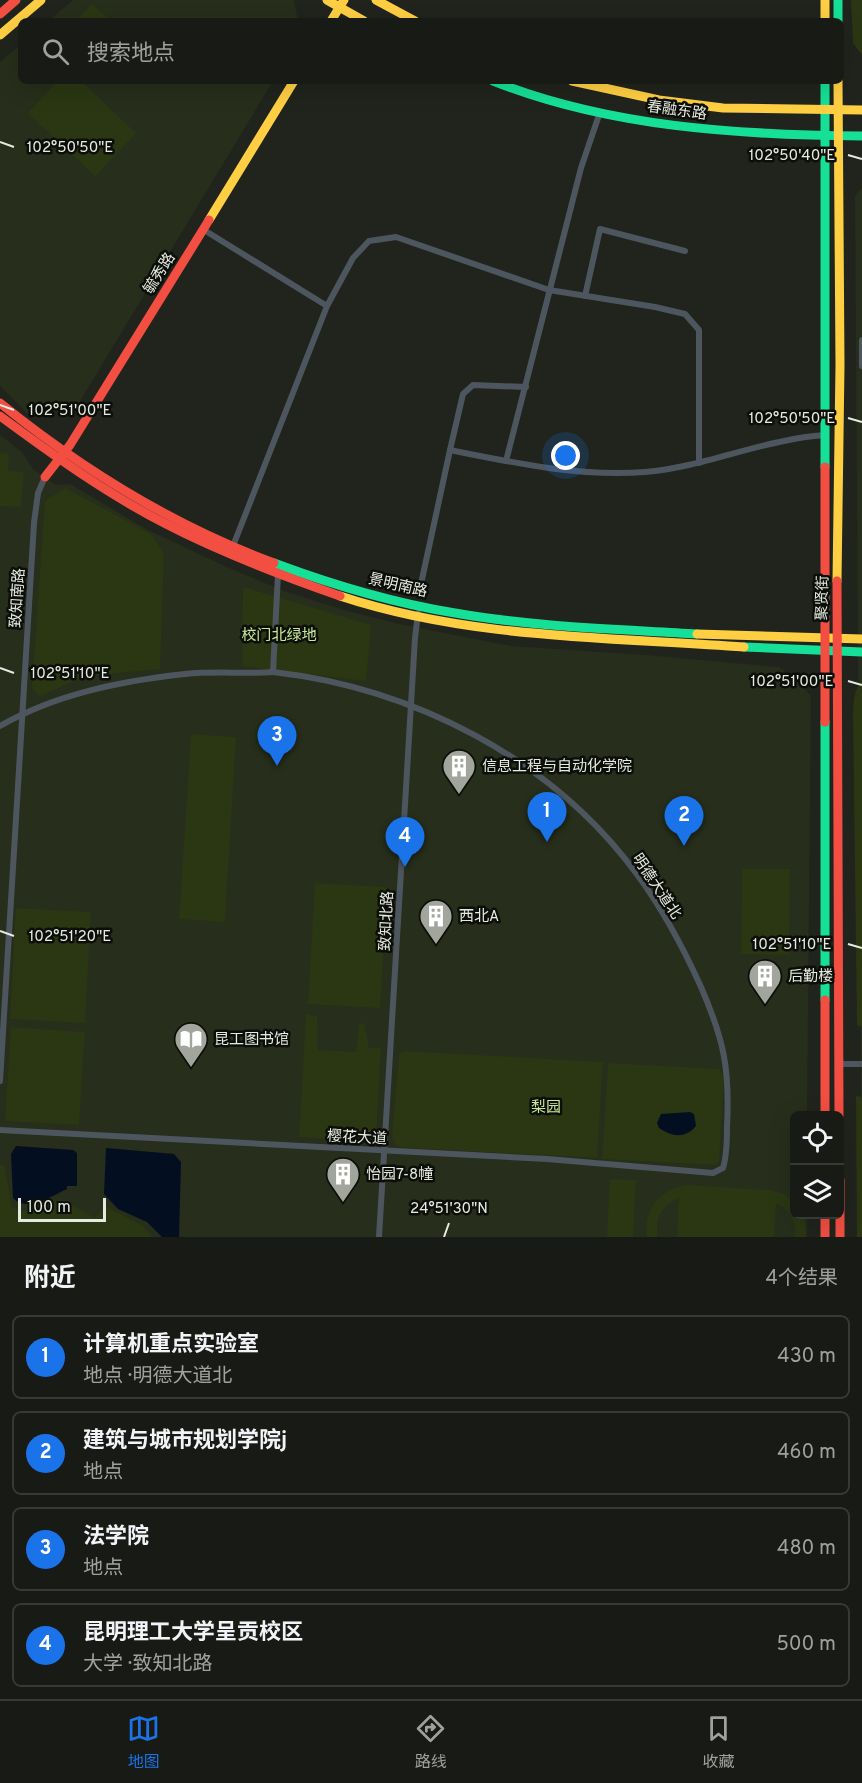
<!DOCTYPE html>
<html lang="zh">
<meta charset="utf-8">
<style>
:root{--surface:#181b15;--page:#252822;--text:#f1f3f6;--muted:#9fa1a0;--line:#363934;--accent:#1a73e8}
body{margin:0;font-family:Overpass,"Noto Sans SC",sans-serif;background:var(--page);color:var(--text)}
.controls{position:absolute;right:18px;bottom:18px;display:grid;overflow:hidden;border-radius:9px;box-shadow:0 6px 24px #0002}
.controls button{width:54px;height:54px;display:grid;place-items:center;padding:0;border:0;border-bottom:2px solid var(--line);background:var(--surface);color:var(--text);font:30px sans-serif}
.scale{position:absolute;left:18px;bottom:15px;width:88px;box-sizing:border-box;padding-left:6px;border:3px solid #e6eae0;border-top:0;font-size:16px;line-height:21px;white-space:nowrap;color:#e6eae0;-webkit-text-stroke:4px #0c0f09;paint-order:stroke}
.you{position:absolute;left:566px;top:456px;width:21px;height:21px;margin:-15px;border:4px solid #fff;border-radius:50%;background:#1a73e8;box-shadow:0 0 0 9px #1a73e833}
.badge{display:grid;place-items:center;width:39px;height:39px;border-radius:50%;background:var(--accent);color:#fff;font-size:20px;font-weight:700}
.pin{position:absolute;translate:-50% -50px;filter:drop-shadow(0 2px 3px #0008)}
.pin::after{content:'';position:absolute;top:32px;width:21px;height:18px;background:inherit;clip-path:polygon(0 0,100% 0,50% 100%)}
.list{margin:0;padding:0;list-style:none}
h2{display:flex;justify-content:space-between;align-items:center;height:78px;margin:0;padding:0 24px;font-size:26px}
h2 small{font-size:20px;font-weight:400;color:var(--muted)}
.list li{display:grid;grid-template-columns:39px 1fr auto;gap:18px;align-items:center;box-sizing:border-box;height:84px;margin:0 12px 12px;padding:0 12px;border:2px solid var(--line);border-radius:9px}
.list b{display:block;font-size:22px;white-space:nowrap}
.list p{margin:0;font-size:20px;white-space:nowrap;color:var(--muted)}
.list em{font-size:20px;font-style:normal;color:var(--muted)}
.icon{flex:none;width:33px;height:33px;fill:none;stroke:currentColor;stroke-width:2;stroke-linecap:round;stroke-linejoin:round}
.map{position:relative;flex:none;width:862px;height:1237px;overflow:hidden}
.search{position:absolute;background:var(--surface);box-shadow:0 6px 24px #0002;left:18px;right:18px;top:18px;height:66px;display:flex;align-items:center;gap:15px;box-sizing:border-box;padding:0 21px;border-radius:9px;color:var(--muted);font-size:22px}
.sheet{height:462px;background:var(--surface)}
nav{display:flex;justify-content:space-around;align-items:center;box-sizing:border-box;height:84px;border-top:2px solid var(--line);background:var(--surface);font-size:16px;color:var(--muted)}
nav a{display:grid;justify-items:center;gap:3px}
nav .on{color:var(--accent)}
.map>svg:first-child{display:block}
.built{fill:#272e1b}
.green{fill:#2a3712}
.water{fill:#030f20}
.lines{fill:none;stroke-linecap:round;stroke-linejoin:round}
.street{stroke:#4d565e;stroke-width:6}
.fast{stroke:#16e098;stroke-width:9}
.slow{stroke:#ffcf43;stroke-width:9}
.jam{stroke:#f24e42;stroke-width:9}
.ticks{fill:none;stroke:#e6eae0;stroke-width:2}
.labels{text-anchor:middle;stroke-width:5;stroke-linejoin:round;paint-order:stroke}
.street-label{font-size:15px;fill:#e6eae0;stroke:#0c0f09}
.park-label{font-size:15px;fill:#c9e99a;stroke:#0c0f09}
.poi-label{font-size:15px;fill:#e6eae0;stroke:#0c0f09;text-anchor:start}
.ticks-label{font-size:15px;text-anchor:middle;fill:#e6eae0;stroke:#0c0f09;stroke-width:5;stroke-linejoin:round;paint-order:stroke}
</style>
<div class="map">
<svg width="862" height="1237" viewBox="0 0 862 1237">
<rect width="100%" height="100%" fill="#20241c"/>
<g class="built">
<path d="M73 0H294L298 21H48Z"/>
<path d="M21 44V81H273L76 408 27 413 0 386V62Z"/>
<path d="M862 187V1237L855 196Z"/>
<path d="M0 435 22 452 33 469 56 485 70 484 148 530 229 568 284 591 347 611 399 624 511 646 646 655 779 667 796 679 811 696 807 1115 794 1116V1214L807 1215V1237H0Z"/>
</g>
<g class="green">
<path d="M851 0H862V55L853 43Z"/>
<path d="M92 4 111 21H76Z"/>
<path d="M58 81H81L136 133 95 176 28 113Z"/>
<path d="M0 453 9 454 8 471 24 472 21 507 0 506Z"/>
<path d="M65 488 151 534 164 554 160 669 85 676 40 696 32 688 45 501Z"/>
<path d="M243 587 371 625 366 681 242 666Z"/>
<path d="M862 681V1027L857 1025 853 711C854 699 854 690 862 681Z"/>
<path d="M191 734 236 737 225 922 179 919Z"/>
<path d="M742 869H790L789 955 741 954Z"/>
<path d="M315 883 387 887 380 1008 308 1004Z"/>
<path d="M16 908 91 912 85 1023 10 1019Z"/>
<path d="M306 1014 317 1016 318 1050 356 1052 359 1025 364 1022 369 1048H381L376 1134 368 1141 299 1137Z"/>
<path d="M11 1027 85 1032 79 1125 5 1121Z"/>
<path d="M404 1051 603 1062 597 1158 397 1147 392 1137 399 1054Z"/>
<path d="M608 1063 719 1069 724 1076 719 1162 715 1165 602 1159Z"/>
<path d="M856 1096 862 1097V1237H857Z"/>
<path d="M0 1165H4L12 1208 27 1211 62 1199 95 1218 105 1206 143 1226 152 1237H0Z"/>
<path d="M610 1179 636 1180 633 1237H607Z"/>
<path d="M688 1185 770 1190 784 1194 794 1203V1214L802 1215 805 1223 806 1237H795C797 1222 790 1210 776 1203L774 1237H677L679 1198C662 1205 654 1219 658 1237H647C643 1210 660 1188 688 1185Z"/>
</g>
<g class="water">
<path d="M690 1112 694 1114 696 1126C685 1139 672 1137 659 1128L657 1123 661 1114Z"/>
<path d="M16 1146 73 1150 77 1153V1186H67V1189C51 1196 28 1213 13 1198L11 1154Z"/>
<path d="M106 1148 174 1154 181 1162 179 1237H162L147 1222 118 1209 104 1194Z"/>
</g>
<g class="lines">
<g class="street">
<path d="M204 230 327 306"/>
<path d="M585 296 600 229 685 251"/>
<path d="M862 340V366"/>
<path d="M526 387 473 385 463 394 450 450C514 463 580 477 645 472 693 468 738 450 784 441 797 438 811 436 825 435"/>
<path d="M506 461 581 168 600 112"/>
<path d="M233 546 327 306 353 258 369 241 396 237 549 290 655 307 685 314 699 330V463"/>
<path d="M421 584 450 450"/>
<path d="M0 726C56 694 121 681 185 674 214 671 244 674 273 672"/>
<path d="M840 1064H862"/>
<path d="M0 1081 34 523 38 493 45 477"/>
<path d="M0 1130 547 1159 713 1173 723 1168C727 1155 727 1140 727 1127 730 1069 724 1040 701 987 683 947 662 908 636 873 551 758 413 688 273 672L278 574"/>
<path d="M379 1237 415 638 418 613"/>
</g>
<g class="fast">
<path d="M838 0V21"/>
<path d="M493 81C609 127 738 135 862 136"/>
<path d="M825 81V467"/>
<path d="M274 563C333 585 393 603 455 613 535 627 617 629 697 634"/>
<path d="M744 647 862 652"/>
<path d="M825 722V1000"/>
</g>
<g class="slow">
<path d="M327 0 364 21"/>
<path d="M376 0 415 21"/>
<path d="M825 0V21"/>
<path d="M331 21 344 0"/>
<path d="M0 35 41 0"/>
<path d="M572 81 659 100 723 108 862 110"/>
<path d="M209 220 294 81"/>
<path d="M837 581 840 365 838 81"/>
<path d="M340 596C470 639 609 637 744 647"/>
<path d="M697 634 862 639"/>
</g>
<g class="jam">
<path d="M0 14 16 0"/>
<path d="M0 403C83 470 174 526 274 563"/>
<path d="M0 416C53 455 107 494 166 524 222 553 280 575 340 596"/>
<path d="M825 467V722"/>
<path d="M45 477 70 445 209 220"/>
<path d="M837 581 839 1116"/>
<path d="M825 1000V1116"/>
<path d="M840 1180V1237"/>
<path d="M825 1214V1237"/>
</g>
</g>
<path class="ticks" d="M0 142 14 147M848 155 862 159M0 405 14 410M848 418 862 422M0 668 14 673M848 681 862 685M0 931 14 936M848 944 862 948M444 1237 449 1223"/>
<defs>
<symbol id="building-pin" viewBox="-11 -11 22 30"><path d="M0 17L-7.5 6A9.5 9.5 0 1 1 7.5 6Z" fill="#a1a59b" stroke="#0c0f09"/><path d="M-4-6H4V6H1V3H-1V6H-4ZM-2.5-4.3h1.7v1.8h-1.7ZM.8-4.3h1.7v1.8H.8ZM-2.5-1h1.7V.8h-1.7ZM.8-1h1.7V.8H.8Z" fill="#fff"/></symbol>
<symbol id="library-pin" viewBox="-11 -11 22 30"><path d="M0 17L-7.5 6A9.5 9.5 0 1 1 7.5 6Z" fill="#a1a59b" stroke="#0c0f09"/><path d="M-6-4Q-3-5.5-.7-3.5V5Q-3 3-6 4ZM6-4Q3-5.5 .7-3.5V5Q3 3 6 4Z" fill="#fff"/></symbol>
</defs>
<g fill-rule="evenodd">
<use href="#building-pin" x="440" y="747" width="38" height="52"/>
<use href="#building-pin" x="417" y="897" width="38" height="52"/>
<use href="#building-pin" x="746" y="957" width="38" height="52"/>
<use href="#library-pin" x="172" y="1020" width="38" height="52"/>
<use href="#building-pin" x="324" y="1155" width="38" height="52"/>
</g>
<g class="labels">
<g class="street-label">
<text transform="translate(677 110) rotate(8)" y="5">春融东路</text>
<text transform="translate(159 273) rotate(-58)" y="5">毓秀路</text>
<text transform="translate(398 585) rotate(13)" y="5">景明南路</text>
<text transform="translate(17 598) rotate(-86)" y="5">致知南路</text>
<text transform="translate(822 598) rotate(-89)" y="5">聚贤街</text>
<text transform="translate(657 886) rotate(56)" y="5">明德大道北</text>
<text transform="translate(386 921) rotate(-87)" y="5">致知北路</text>
<text transform="translate(357 1137) rotate(3)" y="5">樱花大道</text>
</g>
<g class="park-label">
<text x="279" y="640">校门北绿地</text>
<text x="546" y="1112">梨园</text>
</g>
<g class="poi-label">
<text x="482" y="771">信息工程与自动化学院</text>
<text x="459" y="921">西北A</text>
<text x="788" y="981">后勤楼</text>
<text x="214" y="1044">昆工图书馆</text>
<text x="366" y="1179">怡园7-8幢</text>
</g>
</g>
<g class="ticks-label">
<text x="70" y="152">102°50'50"E</text>
<text x="792" y="160">102°50'40"E</text>
<text x="70" y="415">102°51'00"E</text>
<text x="792" y="423">102°50'50"E</text>
<text x="70" y="678">102°51'10"E</text>
<text x="792" y="686">102°51'00"E</text>
<text x="70" y="941">102°51'20"E</text>
<text x="792" y="949">102°51'10"E</text>
<text x="449" y="1213">24°51'30"N</text>
</g>
</svg>
<div class="controls">
<button><svg class="icon" aria-label="locate" viewBox="0 0 24 24"><circle cx="12" cy="12" r="6"/><path d="M12 2v4M12 18v4M2 12h4M18 12h4"/></svg></button>
<button><svg class="icon" aria-label="layers" viewBox="0 0 24 24"><path d="M12 4l9 5-9 5-9-5zM3 14l9 5 9-5"/></svg></button>
</div>
<div class="scale">100 m</div>
<div class="you"></div>
<div class="pin badge" style="left:547px;top:842px">1</div>
<div class="pin badge" style="left:684px;top:846px">2</div>
<div class="pin badge" style="left:277px;top:766px">3</div>
<div class="pin badge" style="left:405px;top:867px">4</div>
<div class="search"><svg class="icon" aria-label="search" viewBox="0 0 24 24"><circle cx="10" cy="10" r="6"/><path d="M15 15l6 6"/></svg>搜索地点</div>
</div>
<section class="sheet">
<h2>附近<small>4个结果</small></h2>
<ul class="list">
<li><span class="badge">1</span><div><b>计算机重点实验室</b><p>地点 · 明德大道北</p></div><em>430 m</em></li>
<li><span class="badge">2</span><div><b>建筑与城市规划学院j</b><p>地点</p></div><em>460 m</em></li>
<li><span class="badge">3</span><div><b>法学院</b><p>地点</p></div><em>480 m</em></li>
<li><span class="badge">4</span><div><b>昆明理工大学呈贡校区</b><p>大学 · 致知北路</p></div><em>500 m</em></li>
</ul>
</section>
<nav>
<a class="on"><svg class="icon" aria-label="map" viewBox="0 0 24 24"><path d="M3 6l6-2 6 2 6-2v14l-6 2-6-2-6 2zM9 4v14M15 6v14"/></svg>地图</a>
<a><svg class="icon" aria-label="directions" viewBox="0 0 24 24"><path d="M12 3l9 9-9 9-9-9zM9 14v-3h6M13 9l2 2-2 2"/></svg>路线</a>
<a><svg class="icon" aria-label="saved" viewBox="0 0 24 24"><path d="M7 4h10v16l-5-4-5 4z"/></svg>收藏</a>
</nav>
